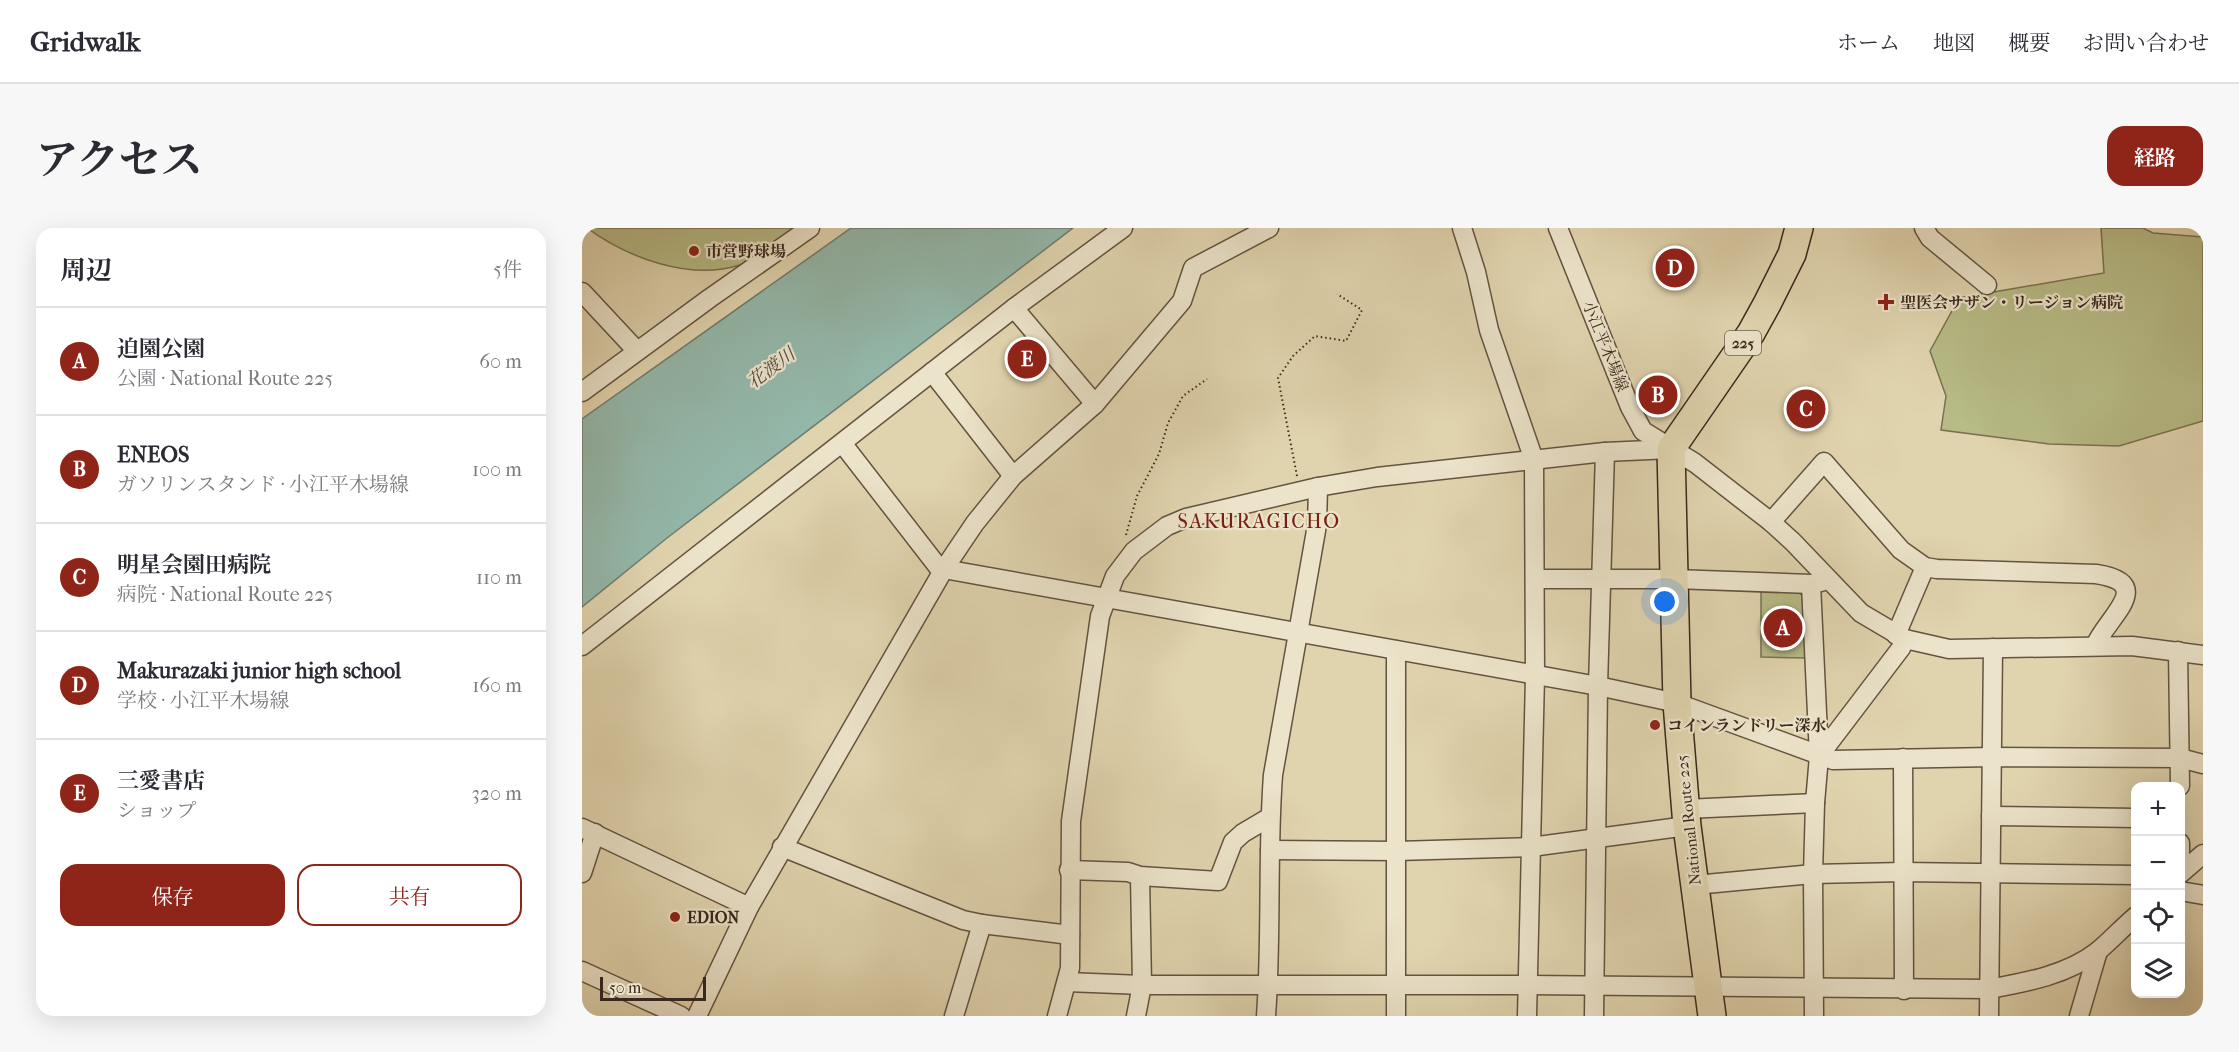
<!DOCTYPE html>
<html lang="ja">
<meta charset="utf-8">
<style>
:root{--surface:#fff;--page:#f7f7f7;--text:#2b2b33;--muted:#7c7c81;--line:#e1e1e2;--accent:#8f2418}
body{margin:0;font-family:"IM FELL French Canon","Noto Serif JP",serif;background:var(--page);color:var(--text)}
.controls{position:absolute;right:18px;bottom:18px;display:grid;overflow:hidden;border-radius:12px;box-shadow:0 6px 24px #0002}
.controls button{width:54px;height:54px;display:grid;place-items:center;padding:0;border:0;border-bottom:2px solid var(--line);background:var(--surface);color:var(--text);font:30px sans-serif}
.scale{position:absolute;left:18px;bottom:15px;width:106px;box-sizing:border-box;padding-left:6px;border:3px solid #3b281c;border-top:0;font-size:16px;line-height:21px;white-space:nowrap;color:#3b281c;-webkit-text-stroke:4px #ebe3ca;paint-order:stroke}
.you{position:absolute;left:1083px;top:374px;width:21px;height:21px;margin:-15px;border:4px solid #fff;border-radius:50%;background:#1a73e8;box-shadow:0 0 0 9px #1a73e833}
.badge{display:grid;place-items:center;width:39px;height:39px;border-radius:50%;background:var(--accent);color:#fff;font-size:20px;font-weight:700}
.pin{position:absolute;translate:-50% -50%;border:3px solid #fff;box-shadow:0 2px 6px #0006}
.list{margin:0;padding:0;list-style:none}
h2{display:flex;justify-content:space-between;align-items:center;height:78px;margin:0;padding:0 24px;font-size:26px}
h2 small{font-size:20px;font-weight:400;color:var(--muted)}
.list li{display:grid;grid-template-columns:39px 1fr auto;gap:18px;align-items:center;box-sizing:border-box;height:108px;padding:0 24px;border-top:2px solid var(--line)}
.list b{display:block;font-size:22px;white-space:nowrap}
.list p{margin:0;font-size:20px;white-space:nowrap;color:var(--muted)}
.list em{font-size:20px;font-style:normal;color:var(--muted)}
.actions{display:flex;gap:12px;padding:18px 24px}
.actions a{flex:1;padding:14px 0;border:2px solid var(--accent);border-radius:18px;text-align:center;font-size:21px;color:var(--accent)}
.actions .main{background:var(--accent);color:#fff}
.icon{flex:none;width:33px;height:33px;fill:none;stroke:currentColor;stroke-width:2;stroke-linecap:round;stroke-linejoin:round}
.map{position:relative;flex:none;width:1621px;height:788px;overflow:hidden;border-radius:18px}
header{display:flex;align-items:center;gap:36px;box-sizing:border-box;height:84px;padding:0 30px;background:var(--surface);border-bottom:2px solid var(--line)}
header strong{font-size:28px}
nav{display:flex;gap:33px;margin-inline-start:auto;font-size:21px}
.intro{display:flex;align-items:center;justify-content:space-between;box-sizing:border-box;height:144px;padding:0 36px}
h1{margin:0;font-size:42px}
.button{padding:15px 27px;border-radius:18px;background:var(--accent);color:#fff;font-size:21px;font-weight:700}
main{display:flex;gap:36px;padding:0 36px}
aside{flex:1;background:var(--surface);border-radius:18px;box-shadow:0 6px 24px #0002}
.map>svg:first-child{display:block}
.green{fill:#b7bb86;stroke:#797251;stroke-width:1.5}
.water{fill:#94b8aa;stroke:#707e71;stroke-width:1.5}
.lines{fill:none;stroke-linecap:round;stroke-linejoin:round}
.minor-casing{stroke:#645340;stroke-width:21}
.highway-casing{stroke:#3b281c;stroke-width:30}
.path{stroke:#3b281c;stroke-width:2;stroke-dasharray:1.5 3;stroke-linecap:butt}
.minor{stroke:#ebe3ca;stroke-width:18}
.highway{stroke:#e0d4ae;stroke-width:27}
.poi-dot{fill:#8f2418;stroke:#ebe3ca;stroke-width:2}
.labels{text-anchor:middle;stroke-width:4.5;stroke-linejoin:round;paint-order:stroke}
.shield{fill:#ebe3ca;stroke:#706050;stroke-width:1.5}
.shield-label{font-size:15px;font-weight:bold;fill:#3b281c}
.poi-label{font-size:16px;font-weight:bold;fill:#3b281c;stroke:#ebe3ca;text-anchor:start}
.street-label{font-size:16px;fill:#3b281c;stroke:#ebe3ca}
.water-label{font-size:18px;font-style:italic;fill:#514c40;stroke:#ebe3ca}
.quarter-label{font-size:20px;letter-spacing:1.5px;fill:#7a1f14;stroke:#ebe3ca}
</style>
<header>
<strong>Gridwalk</strong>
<nav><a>ホーム</a><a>地図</a><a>概要</a><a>お問い合わせ</a></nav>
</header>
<div class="intro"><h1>アクセス</h1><a class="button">経路</a></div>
<main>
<aside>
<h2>周辺<small>5件</small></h2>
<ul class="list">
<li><span class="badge">A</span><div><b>迫園公園</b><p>公園 · National Route 225</p></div><em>60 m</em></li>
<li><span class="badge">B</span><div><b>ENEOS</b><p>ガソリンスタンド · 小江平木場線</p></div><em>100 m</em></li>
<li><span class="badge">C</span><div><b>明星会園田病院</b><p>病院 · National Route 225</p></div><em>110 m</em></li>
<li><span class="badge">D</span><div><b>Makurazaki junior high school</b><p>学校 · 小江平木場線</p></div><em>160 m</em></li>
<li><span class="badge">E</span><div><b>三愛書店</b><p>ショップ</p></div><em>320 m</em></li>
</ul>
<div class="actions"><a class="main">保存</a><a>共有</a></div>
</aside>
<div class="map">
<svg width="1621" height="788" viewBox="0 0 1621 788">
<rect width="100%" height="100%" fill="#e0d4ae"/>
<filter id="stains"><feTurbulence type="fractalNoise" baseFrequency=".00333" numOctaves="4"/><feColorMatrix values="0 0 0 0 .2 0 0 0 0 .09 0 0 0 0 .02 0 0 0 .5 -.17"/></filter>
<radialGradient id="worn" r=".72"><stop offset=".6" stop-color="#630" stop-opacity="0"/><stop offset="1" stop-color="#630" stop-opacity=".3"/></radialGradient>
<g class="green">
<path d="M5 0H211C198 10 172 32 158 37 108 53 46 30 5 0Z"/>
<path d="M1519 0H1561L1571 5 1621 9V193L1537 218 1467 216 1359 202 1364 168 1348 123 1377 70 1522 45Z"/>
<path d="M1214 362 1224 371V430L1179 429V363Z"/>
</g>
<path class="water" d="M269 0H491L85 310 0 379V191Z"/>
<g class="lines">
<defs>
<g id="minor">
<path d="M880 0 894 44 907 102 952 232 953 448 945 788"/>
<path d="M976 0 1048 179 1061 203 1113 235 1189 294 1211 314 1279 385 1323 411 1367 421 1550 418 1621 427"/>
<path d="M1342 0 1348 10 1405 57"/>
<path d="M0 64 55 123"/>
<path d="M432 80 513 176"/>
<path d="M350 144 431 248"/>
<path d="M0 164 128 70 228 0"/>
<path d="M260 215 360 344"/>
<path d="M1189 294 1242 234 1319 322 1343 339 1355 341 1514 346C1576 355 1524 390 1513 418"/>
<path d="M362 341 1016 458 1095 475 1251 532 1409 529 1598 530 1621 536"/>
<path d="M954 351H1092L1229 356 1239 354"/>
<path d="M1229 356 1237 528 1233 575 1231 646 1232 788"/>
<path d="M1314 407 1343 339"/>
<path d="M0 418 432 80 541 0"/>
<path d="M814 422V788"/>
<path d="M1596 423 1598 558"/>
<path d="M1237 528 1319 420 1323 411"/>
<path d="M1321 530 1322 762"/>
<path d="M1104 581 1233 575"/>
<path d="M1409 588 1554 590"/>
<path d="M0 600 167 679"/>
<path d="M1598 615V631"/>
<path d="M200 619 381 692 400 696 488 707"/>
<path d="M688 622 815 623 949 619 1105 598"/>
<path d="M487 642 546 644 558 648 636 653 651 614 661 605 688 589"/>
<path d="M0 645 13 605"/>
<path d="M1598 646 1621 626"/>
<path d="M1113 657 1231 646 1321 644 1554 647"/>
<path d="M1598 663 1621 667"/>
<path d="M0 743 99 788"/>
<path d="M485 754 560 757H945L1407 761C1445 754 1485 747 1516 723 1529 712 1541 699 1554 688"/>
<path d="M115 788 167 679 362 341 393 295 431 248 513 176 600 73 611 40 687 0"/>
<path d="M372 788 400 696"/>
<path d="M475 788 488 740 489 593 518 388 533 348 552 323 585 298 604 290 736 259 795 249 1023 224 1089 221"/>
<path d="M554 788 560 757 558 648"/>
<path d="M684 788C690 708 685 627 691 547L735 297 736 259"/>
<path d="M1012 788 1016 458 1023 224"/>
<path d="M1407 788 1411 420"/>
<path d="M1497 788 1516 723"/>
</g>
<path id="highway" d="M1130 788 1105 598 1095 475 1089 221 1169 105 1185 76 1210 26 1217 0"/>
</defs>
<use href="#minor" class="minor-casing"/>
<use href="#highway" class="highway-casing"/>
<g class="path">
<path d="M715 248 696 150 711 128 733 108 764 113 780 82 755 66"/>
<path d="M544 307 555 268 577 226 586 195 601 168 625 151"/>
</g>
<use href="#minor" class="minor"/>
<use href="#highway" class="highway"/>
</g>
<g class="poi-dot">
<circle cx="112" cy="23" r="6"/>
<path d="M1301 65h6v6h6v6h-6v6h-6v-6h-6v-6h6z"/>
<circle cx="1073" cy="497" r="6"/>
<circle cx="93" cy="689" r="6"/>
</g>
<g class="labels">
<rect class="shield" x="1143" y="103" width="36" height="24" rx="4.5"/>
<g class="shield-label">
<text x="1161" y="120">225</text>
</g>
<g class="poi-label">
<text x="124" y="29">市営野球場</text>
<text x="1318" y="80">聖医会サザン・リージョン病院</text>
<text x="1085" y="503">コインランドリー深水</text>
<text x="105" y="695">EDION</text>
</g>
<g class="street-label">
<text transform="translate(1024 118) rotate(68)" y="6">小江平木場線</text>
<text transform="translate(1106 592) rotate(-96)" y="6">National Route 225</text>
</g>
<g class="water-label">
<text transform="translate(189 140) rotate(-37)" y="6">花渡川</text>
</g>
<g class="quarter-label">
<text x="677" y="300">SAKURAGICHO</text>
</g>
</g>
<rect width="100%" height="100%" filter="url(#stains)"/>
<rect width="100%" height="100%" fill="url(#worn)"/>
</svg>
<div class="controls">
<button>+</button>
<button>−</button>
<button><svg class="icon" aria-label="locate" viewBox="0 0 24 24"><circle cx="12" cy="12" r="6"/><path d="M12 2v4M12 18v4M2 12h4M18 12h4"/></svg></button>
<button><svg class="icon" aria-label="layers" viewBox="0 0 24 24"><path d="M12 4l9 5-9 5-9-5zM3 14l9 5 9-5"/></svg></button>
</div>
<div class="scale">50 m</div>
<div class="you"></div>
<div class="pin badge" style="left:1201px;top:400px">A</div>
<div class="pin badge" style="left:1076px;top:167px">B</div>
<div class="pin badge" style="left:1224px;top:181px">C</div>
<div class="pin badge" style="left:1093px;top:40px">D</div>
<div class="pin badge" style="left:445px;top:131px">E</div>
</div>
</main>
